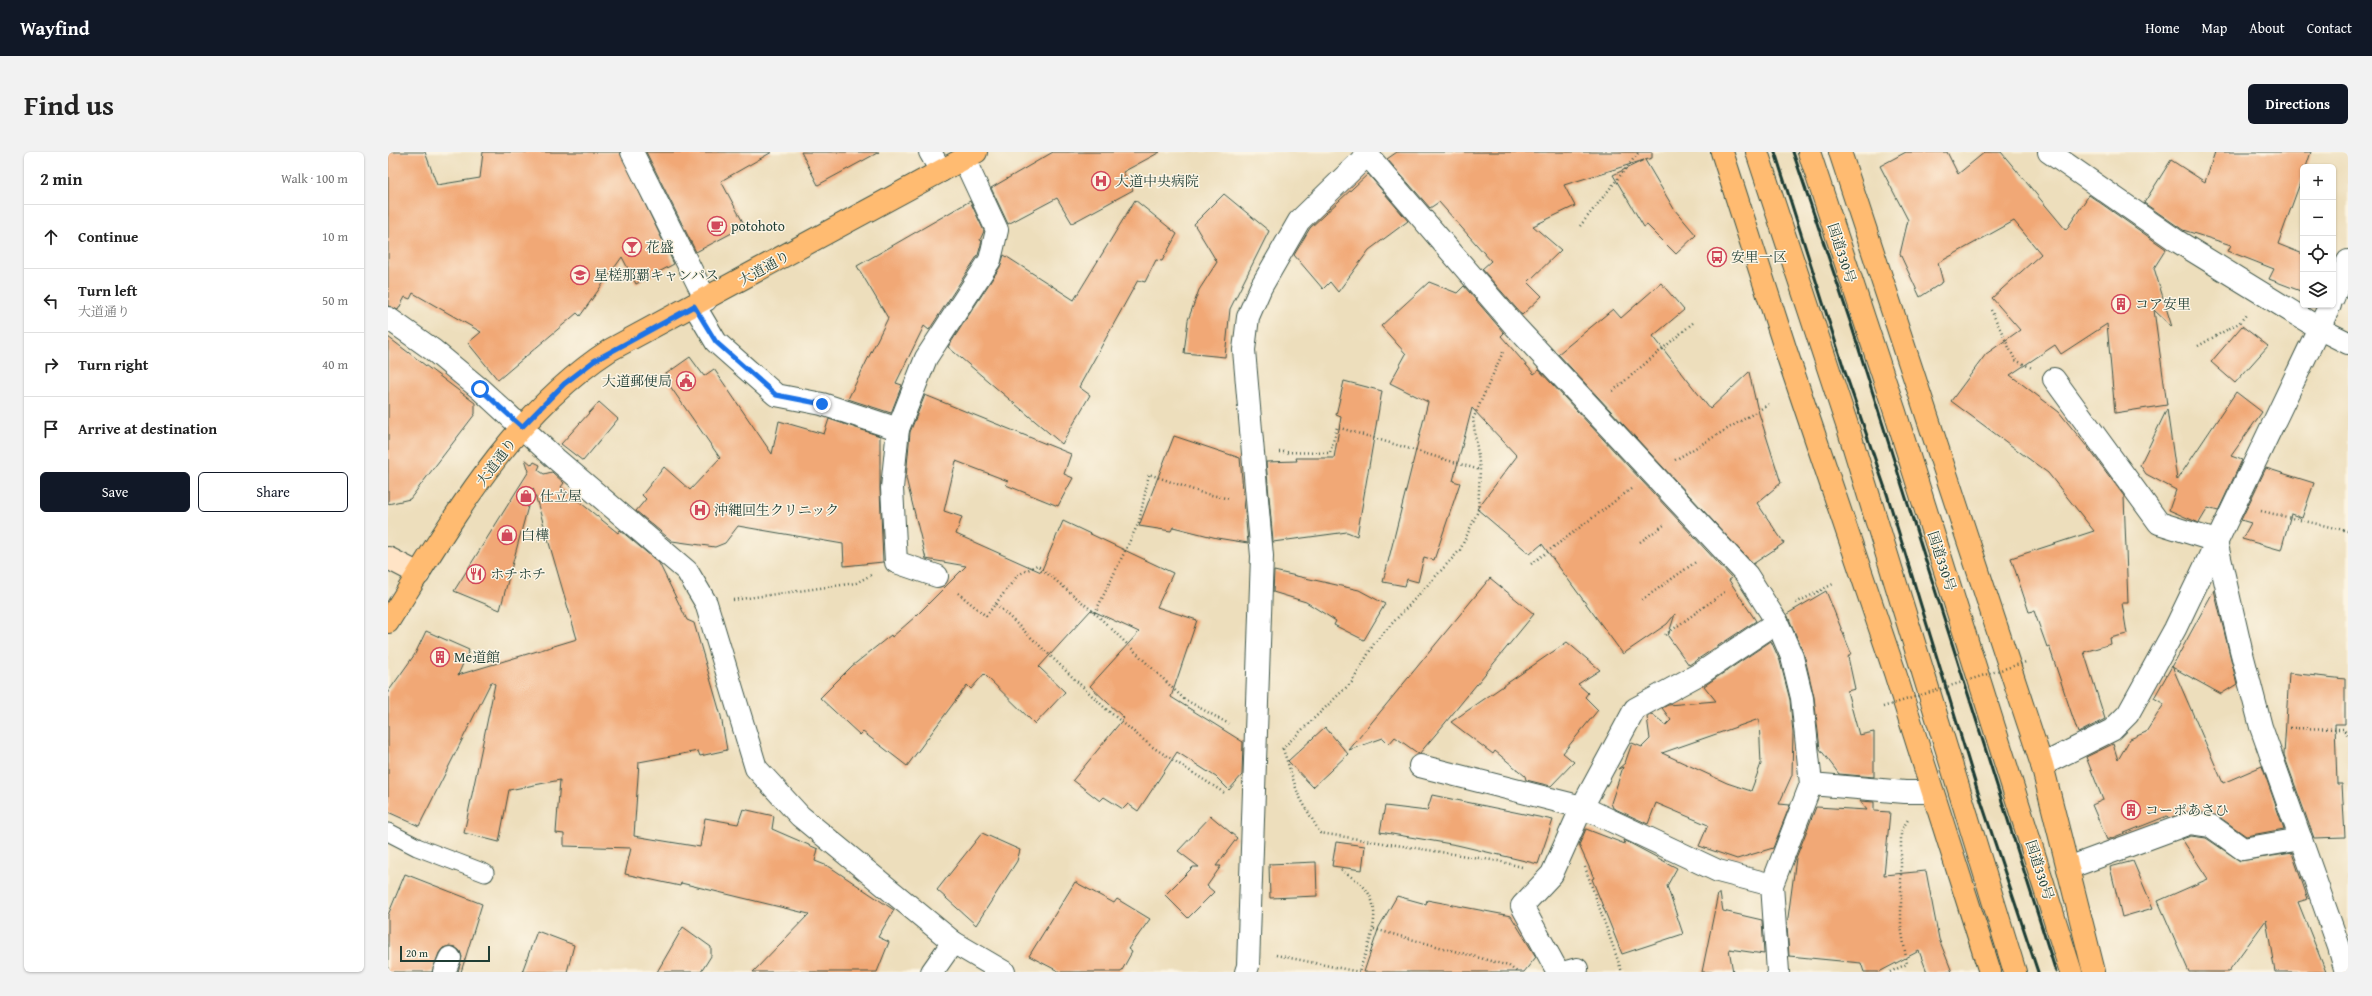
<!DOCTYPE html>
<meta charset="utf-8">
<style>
:root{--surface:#fff;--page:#f2f2f2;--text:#222;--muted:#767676;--line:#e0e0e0;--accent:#111827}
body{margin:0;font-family:"Gentium Book Plus","Noto Serif JP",serif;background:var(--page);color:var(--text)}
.controls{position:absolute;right:12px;top:12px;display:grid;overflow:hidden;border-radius:6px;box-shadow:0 1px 3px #0004}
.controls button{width:36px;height:36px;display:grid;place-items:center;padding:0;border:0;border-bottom:1px solid var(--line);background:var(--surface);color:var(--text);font:20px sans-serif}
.scale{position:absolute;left:12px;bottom:10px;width:90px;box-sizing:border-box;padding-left:4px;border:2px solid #1f3d34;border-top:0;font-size:11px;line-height:14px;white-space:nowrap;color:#1f3d34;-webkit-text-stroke:3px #fcf5e5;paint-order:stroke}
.stop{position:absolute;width:12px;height:12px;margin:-9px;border:3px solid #1a73e8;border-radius:50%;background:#fff}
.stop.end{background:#1a73e8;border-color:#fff;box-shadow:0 1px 4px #0008}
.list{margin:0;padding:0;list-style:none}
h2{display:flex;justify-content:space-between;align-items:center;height:52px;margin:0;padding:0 16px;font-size:17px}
h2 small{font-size:13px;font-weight:400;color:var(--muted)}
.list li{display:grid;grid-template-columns:26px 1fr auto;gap:12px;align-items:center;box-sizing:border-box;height:64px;padding:0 16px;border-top:1px solid var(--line)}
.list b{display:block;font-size:15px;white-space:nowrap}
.list p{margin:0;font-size:13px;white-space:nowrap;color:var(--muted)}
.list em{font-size:13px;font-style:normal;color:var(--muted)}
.actions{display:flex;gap:8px;padding:12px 16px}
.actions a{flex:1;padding:9px 0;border:1px solid var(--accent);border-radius:6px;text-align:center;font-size:14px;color:var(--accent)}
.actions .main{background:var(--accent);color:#fff}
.icon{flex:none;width:22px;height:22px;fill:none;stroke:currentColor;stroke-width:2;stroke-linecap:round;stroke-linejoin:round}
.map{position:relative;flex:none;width:1960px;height:820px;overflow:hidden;border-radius:6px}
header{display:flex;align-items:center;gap:24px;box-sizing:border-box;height:56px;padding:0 20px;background:var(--accent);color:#fff}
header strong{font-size:19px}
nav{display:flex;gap:22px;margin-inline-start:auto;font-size:14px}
.intro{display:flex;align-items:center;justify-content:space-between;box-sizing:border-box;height:96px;padding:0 24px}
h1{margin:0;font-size:28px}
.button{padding:10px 18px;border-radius:6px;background:var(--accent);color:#fff;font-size:14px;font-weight:700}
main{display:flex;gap:24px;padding:0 24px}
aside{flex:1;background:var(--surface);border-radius:6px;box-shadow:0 1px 3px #0004}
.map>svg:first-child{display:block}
.building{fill:#f1a876;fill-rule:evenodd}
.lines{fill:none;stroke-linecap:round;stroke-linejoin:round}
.lane-casing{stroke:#3e5548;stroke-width:19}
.street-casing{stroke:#3e5548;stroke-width:24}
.secondary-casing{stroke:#3e5548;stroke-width:24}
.primary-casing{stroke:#3e5548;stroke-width:24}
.highway-casing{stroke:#3e5548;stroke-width:24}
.path{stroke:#3e5548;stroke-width:2.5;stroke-dasharray:1 3;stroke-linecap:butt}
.lane{stroke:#fff;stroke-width:17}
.street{stroke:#fff;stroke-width:22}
.secondary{stroke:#ffe4c6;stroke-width:22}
.primary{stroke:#ffbb71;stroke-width:22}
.highway{stroke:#ffbb71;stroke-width:22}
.rail{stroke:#1f3d34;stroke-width:3}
.path-bridge{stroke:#3e5548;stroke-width:2.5;stroke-dasharray:1 3;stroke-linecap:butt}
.route{stroke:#1a73e8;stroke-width:5}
.labels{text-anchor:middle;stroke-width:3;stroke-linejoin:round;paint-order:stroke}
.poi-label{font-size:14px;fill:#1f3d34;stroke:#fcf5e5;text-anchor:start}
.street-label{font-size:14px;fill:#1f3d34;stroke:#fcf5e5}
</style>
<header>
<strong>Wayfind</strong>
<nav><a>Home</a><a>Map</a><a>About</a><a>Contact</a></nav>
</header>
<div class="intro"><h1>Find us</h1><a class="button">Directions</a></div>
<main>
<aside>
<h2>2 min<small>Walk · 100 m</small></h2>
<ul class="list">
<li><svg class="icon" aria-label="ahead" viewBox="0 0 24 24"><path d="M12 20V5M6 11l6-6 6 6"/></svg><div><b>Continue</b></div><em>10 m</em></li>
<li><svg class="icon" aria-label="left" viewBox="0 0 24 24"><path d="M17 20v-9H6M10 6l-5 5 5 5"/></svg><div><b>Turn left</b><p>大道通り</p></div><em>50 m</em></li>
<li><svg class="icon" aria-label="right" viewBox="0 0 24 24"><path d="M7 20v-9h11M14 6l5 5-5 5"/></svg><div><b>Turn right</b></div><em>40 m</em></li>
<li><svg class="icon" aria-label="arrive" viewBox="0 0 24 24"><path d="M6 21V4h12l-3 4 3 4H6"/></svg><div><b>Arrive at destination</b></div></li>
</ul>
<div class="actions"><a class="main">Save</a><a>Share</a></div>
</aside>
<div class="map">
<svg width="1960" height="820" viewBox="0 0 1960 820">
<rect width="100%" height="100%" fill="#fcf5e5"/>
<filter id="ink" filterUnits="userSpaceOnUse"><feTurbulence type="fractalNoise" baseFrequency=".025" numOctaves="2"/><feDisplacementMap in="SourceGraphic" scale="8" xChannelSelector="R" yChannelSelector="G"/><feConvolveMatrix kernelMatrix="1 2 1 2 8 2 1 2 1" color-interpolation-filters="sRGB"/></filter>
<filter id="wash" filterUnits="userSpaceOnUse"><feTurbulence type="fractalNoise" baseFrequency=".012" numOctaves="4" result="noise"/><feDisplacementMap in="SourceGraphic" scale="16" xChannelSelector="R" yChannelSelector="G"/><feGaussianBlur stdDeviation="0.9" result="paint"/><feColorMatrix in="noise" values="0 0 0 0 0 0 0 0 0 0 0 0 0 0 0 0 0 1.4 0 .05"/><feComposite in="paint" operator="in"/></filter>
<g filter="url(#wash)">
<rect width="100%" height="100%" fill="#eddebc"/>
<g id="blocks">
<g class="building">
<path d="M0 0H37L49 33 92 26 95 0H232L286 112 248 132 234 105 192 164 189 161 110 228 80 191 93 180 25 141 22 147 17 145 10 158 0 154Z"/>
<path d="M258 0H384L333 29 357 74 308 100Z"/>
<path d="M413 0H491L430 33Z"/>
<path d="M665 0H772L735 20 745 38 684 71 669 46 620 72 603 36Z"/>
<path d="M1009 0H1264V6L1257 8 1286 57 1308 83 1288 102 1259 73 1256 75 1225 23 1256 8 1176 33 1187 54 1145 74 1173 98 1140 130 1154 144 1134 163 1094 117 1103 109 1051 50 1042 56 999 7Z"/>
<path d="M1518 0H1559L1570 22 1597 0H1613L1678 78 1701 43 1778 97 1766 116 1784 175 1766 158 1779 253 1727 261 1719 172 1673 202 1667 193 1622 223 1671 260 1704 301 1736 344 1740 451H1734L1739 482 1722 486 1723 492 1696 500 1717 567 1690 581 1661 494 1659 495 1646 459 1641 460 1623 406 1706 379 1660 321 1563 249 1598 202 1632 178 1604 146 1653 102 1626 69 1550 111 1555 130 1532 145 1512 102 1520 68 1492 14Z"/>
<path d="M1827 0H1923L1918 15H1915V23L1890 92 1915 102V140L1881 127 1886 117 1840 99 1843 93 1795 78 1756 51 1783 8 1817 30Z"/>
<path d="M980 22 1020 69 981 98 950 140 942 130 935 137 906 103 922 76Z"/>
<path d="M836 42 881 79 842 157 837 205 796 201 800 168 811 138 829 110 806 72Z"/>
<path d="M747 48 789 82 774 109 768 108 757 130 750 128 691 235 702 243 674 292 560 195 612 115 616 103 686 148Z"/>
<path d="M582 49 596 79 592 88 594 89 590 103 541 178 536 174 508 231 514 233 503 261 460 247 500 166 469 114Z"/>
<path d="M1041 130 1069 141 1076 134 1116 181 1113 184 1146 222 1151 218 1344 426 1341 428 1368 469 1301 513 1280 484 1287 462 1279 472 1235 502 1154 392 1142 402 1089 357 1129 304 1084 256 1065 329 1072 331 1046 408 1036 405 1030 430 1019 427 1017 434 995 430 1040 250 1002 231 1018 202 993 174Z"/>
<path d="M1273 131 1296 158 1265 184 1322 257 1361 220 1369 255 1393 331 1369 351 1396 391 1365 412 1170 202 1225 157 1233 166Z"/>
<path d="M1854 174 1880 194 1847 231 1823 210Z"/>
<path d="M0 185 87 251V262L22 347 0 352Z"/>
<path d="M302 205 316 224 326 217 384 302 391 269 436 282 441 267 492 284V337L495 410 456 414 455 392 350 374 337 391 327 395 284 389 248 359 258 347 254 343 276 315 302 338 332 306 275 224Z"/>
<path d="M956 229 994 239 969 384 959 380 885 390 878 310 909 309 908 306H946L953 265 948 263Z"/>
<path d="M1848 240 1874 260 1843 304 1854 308 1830 359 1820 356 1811 371 1781 358 1788 338 1758 322 1752 313 1779 257 1789 328Z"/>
<path d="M537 243 683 302 676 322 685 326 670 354 618 333 620 329 568 309 556 359 574 365 568 382 653 420 675 369 785 421 769 455 809 468 783 545 855 590 854 623 841 638 828 625 789 600 750 659 740 652 735 657 716 645 712 649 685 628 736 566 702 534 751 480 703 458 651 515 677 540 647 572 596 522 583 537 579 533 519 614 475 580 472 583 432 546 464 514 503 483 504 485 528 464 578 414 538 407 518 326 522 280Z"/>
<path d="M211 250 230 267 195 309 173 292Z"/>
<path d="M786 284 852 306 860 391 829 386 785 375 783 379 751 374Z"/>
<path d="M137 307 144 313 146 310 152 313 150 318 156 322 164 320 176 331 173 335 230 381 232 378 271 411 299 468 306 471 333 564 339 598 312 604 310 599 251 610 246 684 312 695 317 666 350 672 355 657 386 664 384 677 430 697 427 709 442 715 506 758 490 785 501 790 489 820H365L421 762 293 731 292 734 237 722 243 696 176 694V682L168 681 172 628 121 638 111 690 76 681 107 532 103 530 31 674 0 660V540L27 502 38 479 81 498 70 523 189 487 145 336 112 458 66 439 141 319Z"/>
<path d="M1878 316 1926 331 1914 366 1903 362 1893 398 1854 387 1863 371 1853 368Z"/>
<path d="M886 419 971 438 997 452 976 488 946 473 948 469 918 450 885 440Z"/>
<path d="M1102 426 1146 462 1053 576 1031 602 1007 585 1001 592 995 586 961 598Z"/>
<path d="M1826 438 1849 532 1833 542 1784 515Z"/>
<path d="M1438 439 1463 501 1460 505 1467 537 1459 539 1471 583 1486 580V625L1451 622 1432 597 1426 545 1416 502 1399 462Z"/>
<path d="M1383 489 1392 509 1402 548 1405 581 1404 623 1391 652 1402 653 1385 696 1349 707 1311 694 1320 673 1268 651 1260 672 1225 656 1223 651 1235 615 1230 617 1237 611 1244 591 1254 595 1262 587 1259 565 1264 562 1278 573 1283 568 1274 556 1280 553 1328 549 1316 534ZM1371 567 1373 612 1363 639 1339 631 1274 601Z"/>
<path d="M1179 490 1212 518 1190 532 1200 541 1197 545 1210 558 1175 601 1186 610 1163 634 1138 628 1137 624 1107 599 1105 602 1063 570Z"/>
<path d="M1784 514 1835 631 1874 614 1896 677 1858 684 1830 664 1803 659 1781 666 1779 664 1719 688 1704 653 1715 648 1698 605 1725 592 1730 608 1742 587 1758 580 1776 552 1766 546Z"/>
<path d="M1901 521 1957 527V572H1947L1949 632H1954L1957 685 1926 686 1896 603Z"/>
<path d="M937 575 960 602 925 635 900 609Z"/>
<path d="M1044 643 1165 668 1150 712 1069 693 992 680 997 654 1039 659Z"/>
<path d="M1472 649 1486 650V659L1502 660 1496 723 1538 719 1551 787 1564 820H1539L1531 799 1491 820H1476L1473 811 1401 804 1399 773 1408 706 1428 655 1479 658Z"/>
<path d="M823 664 849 686 828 714H833L819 734 826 740 800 766 777 743 805 715H811L790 699Z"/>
<path d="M1198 677 1237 692 1236 688 1289 716 1279 734 1295 782 1234 802 1204 727 1206 726 1191 693Z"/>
<path d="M594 681 632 698 629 709 588 773 549 738Z"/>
<path d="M1803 684 1818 686 1852 709 1904 701 1920 747 1910 750 1938 820H1887L1878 768 1840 820H1801L1770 749 1820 727 1794 687Z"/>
<path d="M948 690 977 694 974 718 944 714Z"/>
<path d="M1745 709 1765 756 1734 765 1722 715Z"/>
<path d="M928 710 929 744 882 746 881 712Z"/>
<path d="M17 722 94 752 73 820H70L74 805 72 799 67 795 61 794 55 796 51 801 44 820H0V763Z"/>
<path d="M687 730 726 751 729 747 762 767 740 797 744 800 733 820H672L641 804Z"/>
<path d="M1330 742H1332L1335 759 1374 768 1376 802 1341 797 1345 820H1314Z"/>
<path d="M1009 744 1038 752 1039 748 1123 764 1148 805 1136 820H976L991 775Z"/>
<path d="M295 775 323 795V804L313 820H269Z"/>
<path d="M149 779 186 793 179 820H134Z"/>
</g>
</g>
</g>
<g filter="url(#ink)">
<use href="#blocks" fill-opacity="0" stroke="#3e5548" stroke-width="1"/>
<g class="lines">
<defs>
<path id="lane" d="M0 680 29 695 97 721"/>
<g id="street">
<path d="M244 0 318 148"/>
<path d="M542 0 553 19"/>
<path d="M977 0 1126 173 1359 423 1389 470 1404 505 1414 546 1423 632 1384 733 1390 820"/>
<path d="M1661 0 1789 89 1932 177 1960 191"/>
<path d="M1945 146 1960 109"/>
<path d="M306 153 328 190 388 243 434 252 510 277"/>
<path d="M0 166 45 198 92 237 168 307 299 419 318 451 368 616 412 664 565 790 616 820"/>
<path d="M1666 227 1771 371 1828 389 1853 498 1873 575 1951 795 1958 820"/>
<path d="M549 424 508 410 504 336 510 277 538 206 602 108 609 78 576 7"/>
<path d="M1654 613 1724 578 1740 562 1787 477 1942 153"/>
<path d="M1032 614 1194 655 1247 557 1313 521 1389 470"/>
<path d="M1423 632 1517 640H1544"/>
<path d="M1680 716 1802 671 1823 674 1855 697 1913 687"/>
<path d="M56 820 62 806"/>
<path d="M544 820 565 790"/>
<path d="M858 820 860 814 874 404 856 198 860 165 873 135 911 69 979 3"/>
<path d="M1170 820 1134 754 1164 722 1194 655 1330 719 1384 733"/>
<path d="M1178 820 1189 817"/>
</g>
<path id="secondary" d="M0 406 31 422"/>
<path id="primary" d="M0 470C62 372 122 263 222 198L588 0"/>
<g id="highway">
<path d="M1334 0 1398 199 1507 521 1602 820"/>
<path d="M1369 0 1460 276 1627 820"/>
<path d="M1421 0 1507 260 1683 820"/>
<path d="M1452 0 1654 613 1706 820"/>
</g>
</defs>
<use href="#lane" class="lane-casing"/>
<use href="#street" class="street-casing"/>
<use href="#secondary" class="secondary-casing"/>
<use href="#primary" class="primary-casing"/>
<use href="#highway" class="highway-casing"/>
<g class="path">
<path d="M1192 74 1251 0"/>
<path d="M1603 158 1627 208 1644 216"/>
<path d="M1810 194 1851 171 1858 163"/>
<path d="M1225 239 1306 170"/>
<path d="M891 300 942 301 949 275 1092 318"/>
<path d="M1287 308 1383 251"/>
<path d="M1873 359 1960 379"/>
<path d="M1252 390 1276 373"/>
<path d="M1143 412 1243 337"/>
<path d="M570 441 598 464 630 423 649 413 707 461 796 547 841 572"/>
<path d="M345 448 468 431 485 422"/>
<path d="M1254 448 1309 409"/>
<path d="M1408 451 1447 431"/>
<path d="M608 452 718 557 763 594 838 642"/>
<path d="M707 461 751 370 761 322 814 341 842 347"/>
<path d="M1277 483 1338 439"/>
<path d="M1902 576 1956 577 1960 586"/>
<path d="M894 597 964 530 987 490 1072 398 1090 359 1092 318 1085 267 1115 200"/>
<path d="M895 597 910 642 932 681 1110 709 1134 715"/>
<path d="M1197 715 1234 820"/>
<path d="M953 718C959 723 968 727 973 732 999 756 980 793 971 820"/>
<path d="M986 777 1121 814 1129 820"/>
<path d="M888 803 971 820"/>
<path d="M1502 820 1519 812 1513 774V679L1521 666"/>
</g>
<use href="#lane" class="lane"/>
<use href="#street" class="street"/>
<use href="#secondary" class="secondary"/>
<use href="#primary" class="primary"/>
<use href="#highway" class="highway"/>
<g class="rail">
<path d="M1387 0 1457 220 1499 342 1590 640 1650 820"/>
<path d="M1405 0 1462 169 1668 820"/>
</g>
<path class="path-bridge" d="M1495 555 1638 510"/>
</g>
</g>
<g class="lines" filter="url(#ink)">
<path class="route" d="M92 237 134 275 176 232 206 209 306 154 328 190 388 243 434 252"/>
</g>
<defs>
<symbol id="hospital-ring" viewBox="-11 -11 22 22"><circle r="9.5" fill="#fcf5e5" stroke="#d1495b" stroke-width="1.5"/><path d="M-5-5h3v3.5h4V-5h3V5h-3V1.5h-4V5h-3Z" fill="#d1495b"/></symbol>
<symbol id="cafe-ring" viewBox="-11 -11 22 22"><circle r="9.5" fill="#fcf5e5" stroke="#d1495b" stroke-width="1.5"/><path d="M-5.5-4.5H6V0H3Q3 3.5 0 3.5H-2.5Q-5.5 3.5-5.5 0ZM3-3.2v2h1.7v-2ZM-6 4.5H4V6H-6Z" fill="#d1495b"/></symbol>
<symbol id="bar-ring" viewBox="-11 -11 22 22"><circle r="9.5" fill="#fcf5e5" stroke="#d1495b" stroke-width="1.5"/><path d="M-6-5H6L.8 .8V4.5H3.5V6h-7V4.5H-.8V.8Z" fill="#d1495b"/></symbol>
<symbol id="bus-ring" viewBox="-11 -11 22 22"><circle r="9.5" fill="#fcf5e5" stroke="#d1495b" stroke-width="1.5"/><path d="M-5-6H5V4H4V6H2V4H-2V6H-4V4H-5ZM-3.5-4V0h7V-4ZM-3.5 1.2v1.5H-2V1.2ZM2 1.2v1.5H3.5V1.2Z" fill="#d1495b"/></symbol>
<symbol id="school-ring" viewBox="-11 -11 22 22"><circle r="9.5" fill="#fcf5e5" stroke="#d1495b" stroke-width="1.5"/><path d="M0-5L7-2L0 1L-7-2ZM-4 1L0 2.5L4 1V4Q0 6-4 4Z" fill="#d1495b"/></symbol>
<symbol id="building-ring" viewBox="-11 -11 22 22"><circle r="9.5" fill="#fcf5e5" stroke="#d1495b" stroke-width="1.5"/><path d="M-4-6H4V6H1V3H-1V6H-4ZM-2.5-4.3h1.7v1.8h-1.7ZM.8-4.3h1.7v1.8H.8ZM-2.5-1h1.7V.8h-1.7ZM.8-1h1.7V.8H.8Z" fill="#d1495b"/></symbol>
<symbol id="civic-ring" viewBox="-11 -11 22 22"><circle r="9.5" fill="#fcf5e5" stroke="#d1495b" stroke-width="1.5"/><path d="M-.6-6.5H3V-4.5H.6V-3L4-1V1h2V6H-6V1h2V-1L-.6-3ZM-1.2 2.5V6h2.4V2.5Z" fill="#d1495b"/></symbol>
<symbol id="shop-ring" viewBox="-11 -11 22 22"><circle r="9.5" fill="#fcf5e5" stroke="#d1495b" stroke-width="1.5"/><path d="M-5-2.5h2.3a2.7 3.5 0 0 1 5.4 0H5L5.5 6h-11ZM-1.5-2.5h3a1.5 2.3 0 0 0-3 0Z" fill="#d1495b"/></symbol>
<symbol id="restaurant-ring" viewBox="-11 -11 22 22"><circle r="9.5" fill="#fcf5e5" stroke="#d1495b" stroke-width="1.5"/><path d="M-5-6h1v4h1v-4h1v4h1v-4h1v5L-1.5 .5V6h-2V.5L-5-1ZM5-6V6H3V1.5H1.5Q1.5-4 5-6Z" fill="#d1495b"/></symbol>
</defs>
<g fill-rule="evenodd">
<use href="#hospital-ring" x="702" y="18" width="22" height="22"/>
<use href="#cafe-ring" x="318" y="63" width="22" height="22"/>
<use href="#bar-ring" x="233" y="84" width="22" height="22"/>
<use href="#bus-ring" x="1318" y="94" width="22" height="22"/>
<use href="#school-ring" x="181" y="112" width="22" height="22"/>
<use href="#building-ring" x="1722" y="141" width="22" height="22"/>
<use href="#civic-ring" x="287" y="218" width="22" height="22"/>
<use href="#shop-ring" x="127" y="333" width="22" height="22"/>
<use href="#hospital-ring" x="301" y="347" width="22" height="22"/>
<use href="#shop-ring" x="108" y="372" width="22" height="22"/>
<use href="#restaurant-ring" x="77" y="411" width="22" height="22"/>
<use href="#building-ring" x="41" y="494" width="22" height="22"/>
<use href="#building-ring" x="1732" y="647" width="22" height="22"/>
</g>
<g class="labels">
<g class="poi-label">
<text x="727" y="34">大道中央病院</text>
<text x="343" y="79">potohoto</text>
<text x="258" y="100">花盛</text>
<text x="1343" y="110">安里一区</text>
<text x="206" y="128">星槎那覇キャンパス</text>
<text x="1747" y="157">コア安里</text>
<text x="284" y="234" text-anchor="end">大道郵便局</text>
<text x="152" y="349">仕立屋</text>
<text x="326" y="363">沖縄回生クリニック</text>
<text x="133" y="388">白樺</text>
<text x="102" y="427">ホチホチ</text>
<text x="66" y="510">Me道館</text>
<text x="1757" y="663">コーポあさひ</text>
</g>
<g class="street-label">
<text transform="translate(1454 101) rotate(72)" y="5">国道330号</text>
<text transform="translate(376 116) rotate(-29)" y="5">大道通り</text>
<text transform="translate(108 310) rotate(-53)" y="5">大道通り</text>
<text transform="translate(1554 409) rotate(72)" y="5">国道330号</text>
<text transform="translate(1652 718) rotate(72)" y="5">国道330号</text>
</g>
</g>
</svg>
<div class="controls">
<button>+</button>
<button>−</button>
<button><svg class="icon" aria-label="locate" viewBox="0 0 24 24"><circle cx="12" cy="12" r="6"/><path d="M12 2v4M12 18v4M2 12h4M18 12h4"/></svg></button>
<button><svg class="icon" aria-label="layers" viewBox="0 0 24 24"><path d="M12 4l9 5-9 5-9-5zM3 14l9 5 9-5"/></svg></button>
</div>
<div class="scale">20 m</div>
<div class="stop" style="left:92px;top:237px"></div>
<div class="stop end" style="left:434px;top:252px"></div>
</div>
</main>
